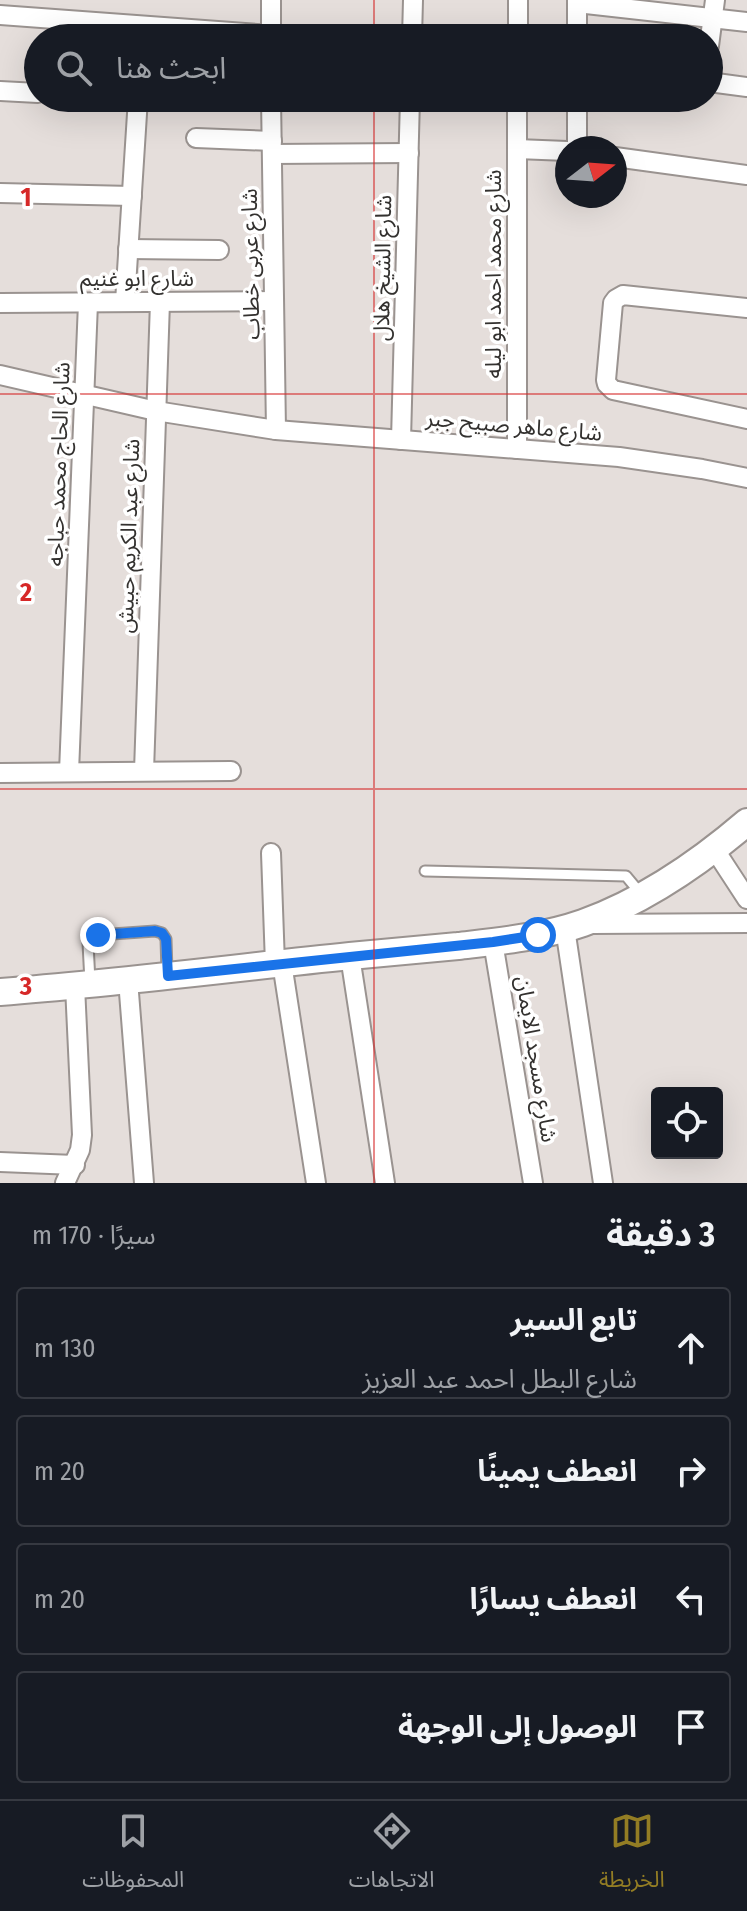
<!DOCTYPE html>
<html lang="ar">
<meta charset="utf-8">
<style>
:root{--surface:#171b24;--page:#20242c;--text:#f1f3f6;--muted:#9ea1a6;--line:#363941;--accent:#937d24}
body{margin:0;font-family:"Fira Sans Condensed","Noto Sans Arabic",sans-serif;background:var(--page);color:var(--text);direction:rtl}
.controls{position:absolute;right:24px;bottom:24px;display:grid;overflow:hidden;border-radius:8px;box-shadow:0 8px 32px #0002}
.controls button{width:72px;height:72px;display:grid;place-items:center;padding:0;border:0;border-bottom:2px solid var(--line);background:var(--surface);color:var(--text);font:40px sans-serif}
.compass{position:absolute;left:555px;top:136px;width:72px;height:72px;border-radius:50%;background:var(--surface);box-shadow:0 8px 32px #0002;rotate:73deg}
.stop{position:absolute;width:24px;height:24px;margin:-18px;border:6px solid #1a73e8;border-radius:50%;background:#fff}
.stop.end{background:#1a73e8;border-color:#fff;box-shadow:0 2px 8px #0008}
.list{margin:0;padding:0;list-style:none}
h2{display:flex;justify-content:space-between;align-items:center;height:104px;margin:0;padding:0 32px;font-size:34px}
h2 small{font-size:26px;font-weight:400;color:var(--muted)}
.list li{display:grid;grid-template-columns:52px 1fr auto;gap:24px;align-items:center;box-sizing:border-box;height:112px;margin:0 16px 16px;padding:0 16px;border:2px solid var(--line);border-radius:8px}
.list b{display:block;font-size:30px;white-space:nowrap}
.list p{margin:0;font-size:26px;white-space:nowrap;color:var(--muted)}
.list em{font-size:26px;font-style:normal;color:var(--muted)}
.icon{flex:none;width:44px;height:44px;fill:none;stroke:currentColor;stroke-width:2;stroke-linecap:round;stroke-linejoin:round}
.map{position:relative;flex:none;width:747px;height:1183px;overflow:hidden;direction:ltr}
.search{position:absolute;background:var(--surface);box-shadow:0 8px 32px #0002;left:24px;right:24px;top:24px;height:88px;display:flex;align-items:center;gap:20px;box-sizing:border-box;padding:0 28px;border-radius:44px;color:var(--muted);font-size:30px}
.sheet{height:616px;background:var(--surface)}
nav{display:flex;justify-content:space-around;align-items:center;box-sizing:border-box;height:112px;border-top:2px solid var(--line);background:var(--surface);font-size:22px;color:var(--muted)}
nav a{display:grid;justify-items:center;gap:4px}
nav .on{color:var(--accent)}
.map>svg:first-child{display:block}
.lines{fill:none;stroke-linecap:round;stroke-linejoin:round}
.service-casing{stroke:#9a9390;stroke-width:13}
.minor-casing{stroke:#9a9390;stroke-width:22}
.secondary-casing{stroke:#9a9390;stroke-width:30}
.service{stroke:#fff;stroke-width:9}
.minor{stroke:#fff;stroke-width:18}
.secondary{stroke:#fff;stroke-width:26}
.route{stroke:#1a73e8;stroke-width:10}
.grid{fill:none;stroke:#d62828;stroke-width:2;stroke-opacity:0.55}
.labels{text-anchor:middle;stroke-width:7;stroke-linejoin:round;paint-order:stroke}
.street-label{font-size:22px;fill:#33312f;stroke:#fff}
.grid-label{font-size:26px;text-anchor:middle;font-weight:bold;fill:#d62828;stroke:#fff;stroke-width:7;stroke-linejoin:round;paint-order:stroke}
</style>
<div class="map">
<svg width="747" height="1183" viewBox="0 0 747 1183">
<rect width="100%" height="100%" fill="#e5dedb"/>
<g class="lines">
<defs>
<g id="service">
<path d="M425 871 626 876 641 894"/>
<path d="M90 982 88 943 94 936 98 935 155 931 162 933 166 939 167 972"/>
</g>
<g id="minor">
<path d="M271 0V38"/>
<path d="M577 3 747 22"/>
<path d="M0 15 271 35"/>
<path d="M412 38 413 0"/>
<path d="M518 38V0"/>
<path d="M577 38V0"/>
<path d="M709 46 715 0"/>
<path d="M709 82 747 87"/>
<path d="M0 91 38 93"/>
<path d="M113 98 138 100"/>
<path d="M271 98 276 430"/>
<path d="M196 138 272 141"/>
<path d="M577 148V98"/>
<path d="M517 149 567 151"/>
<path d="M272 154 409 153"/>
<path d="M615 157 747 175"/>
<path d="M0 193 132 196"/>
<path d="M128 249 219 250"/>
<path d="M125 302 138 98"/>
<path d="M0 303 274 301"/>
<path d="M747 308 623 295 616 299 613 303 606 380 607 384 613 390 747 419"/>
<path d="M0 375 156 411 276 430 619 457 702 469 747 478"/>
<path d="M401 440 410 98"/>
<path d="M517 449V98"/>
<path d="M144 771 160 302"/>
<path d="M69 772 88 303"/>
<path d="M0 773 231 771"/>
<path d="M715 850 747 899"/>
<path d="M271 853 275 964"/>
<path d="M592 924 747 923"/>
<path d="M565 928 603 1183"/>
<path d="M493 942 533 1183"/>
<path d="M350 956 385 1183"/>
<path d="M282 963 316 1183"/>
<path d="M128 980 144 1183"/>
<path d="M0 1162 75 1165"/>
<path d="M65 1183 80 1150 82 1135 75 986"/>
</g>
<path id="secondary" d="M0 992C117 983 233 968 350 956 386 953 422 949 458 946 500 941 543 937 583 923 644 901 698 864 747 822"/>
</defs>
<use href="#service" class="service-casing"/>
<use href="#minor" class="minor-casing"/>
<use href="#secondary" class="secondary-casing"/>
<use href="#service" class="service"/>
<use href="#minor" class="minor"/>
<use href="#secondary" class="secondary"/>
</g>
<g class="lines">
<path class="route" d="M98 935 155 931 162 933 166 939 168 976 493 942 538 935"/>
</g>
<path class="grid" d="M374 0V38M374 98V1183M0 394H747M0 789H747"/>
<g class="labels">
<g class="street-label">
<text transform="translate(250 264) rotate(-91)" y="8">شارع عربى خطاب</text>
<text transform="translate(382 268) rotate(-89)" y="8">شارع الشيخ هلال</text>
<text transform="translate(493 274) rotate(-90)" y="8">شارع محمد احمد ابو ليله</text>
<text x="137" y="286">شارع ابو غنيم</text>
<text transform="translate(514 425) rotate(5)" y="8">شارع ماهر صبيح جبر</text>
<text transform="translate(58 464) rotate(-88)" y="8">شارع الحاج محمد حباجه</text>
<text transform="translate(128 536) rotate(-88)" y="8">شارع عبد الكريم حبيش</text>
<text transform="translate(537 1059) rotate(81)" y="8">شارع مسجد الايمان</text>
</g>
</g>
<g class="grid-label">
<text x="26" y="206">1</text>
<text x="26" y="601">2</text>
<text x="26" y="995">3</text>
</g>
</svg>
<div class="controls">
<button><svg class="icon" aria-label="locate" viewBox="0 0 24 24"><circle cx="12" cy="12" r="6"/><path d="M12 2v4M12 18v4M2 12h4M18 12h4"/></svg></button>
</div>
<svg class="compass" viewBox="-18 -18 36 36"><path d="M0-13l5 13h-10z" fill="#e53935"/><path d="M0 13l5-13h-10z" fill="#9ea1a6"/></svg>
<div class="stop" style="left:538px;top:935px"></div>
<div class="stop end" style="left:98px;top:935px"></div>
<div class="search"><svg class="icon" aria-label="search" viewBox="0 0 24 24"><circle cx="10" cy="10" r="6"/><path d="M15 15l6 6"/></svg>ابحث هنا</div>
</div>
<section class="sheet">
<h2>3 دقيقة<small>سيرًا · 170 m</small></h2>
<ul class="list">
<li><svg class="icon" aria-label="ahead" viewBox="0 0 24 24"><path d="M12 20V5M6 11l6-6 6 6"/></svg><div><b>تابع السير</b><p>شارع البطل احمد عبد العزيز</p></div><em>130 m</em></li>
<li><svg class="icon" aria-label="right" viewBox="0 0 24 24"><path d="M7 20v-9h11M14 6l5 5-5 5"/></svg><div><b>انعطف يمينًا</b></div><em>20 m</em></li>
<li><svg class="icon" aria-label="left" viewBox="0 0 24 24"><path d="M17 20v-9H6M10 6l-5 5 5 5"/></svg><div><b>انعطف يسارًا</b></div><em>20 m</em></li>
<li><svg class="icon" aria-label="arrive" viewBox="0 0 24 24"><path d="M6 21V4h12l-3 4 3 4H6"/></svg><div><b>الوصول إلى الوجهة</b></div></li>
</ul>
</section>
<nav>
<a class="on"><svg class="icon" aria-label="map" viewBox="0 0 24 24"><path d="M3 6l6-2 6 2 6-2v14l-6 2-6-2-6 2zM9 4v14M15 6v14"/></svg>الخريطة</a>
<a><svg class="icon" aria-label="directions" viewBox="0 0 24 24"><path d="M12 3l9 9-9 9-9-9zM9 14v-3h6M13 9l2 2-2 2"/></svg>الاتجاهات</a>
<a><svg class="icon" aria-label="saved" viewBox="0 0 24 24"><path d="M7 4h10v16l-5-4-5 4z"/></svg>المحفوظات</a>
</nav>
